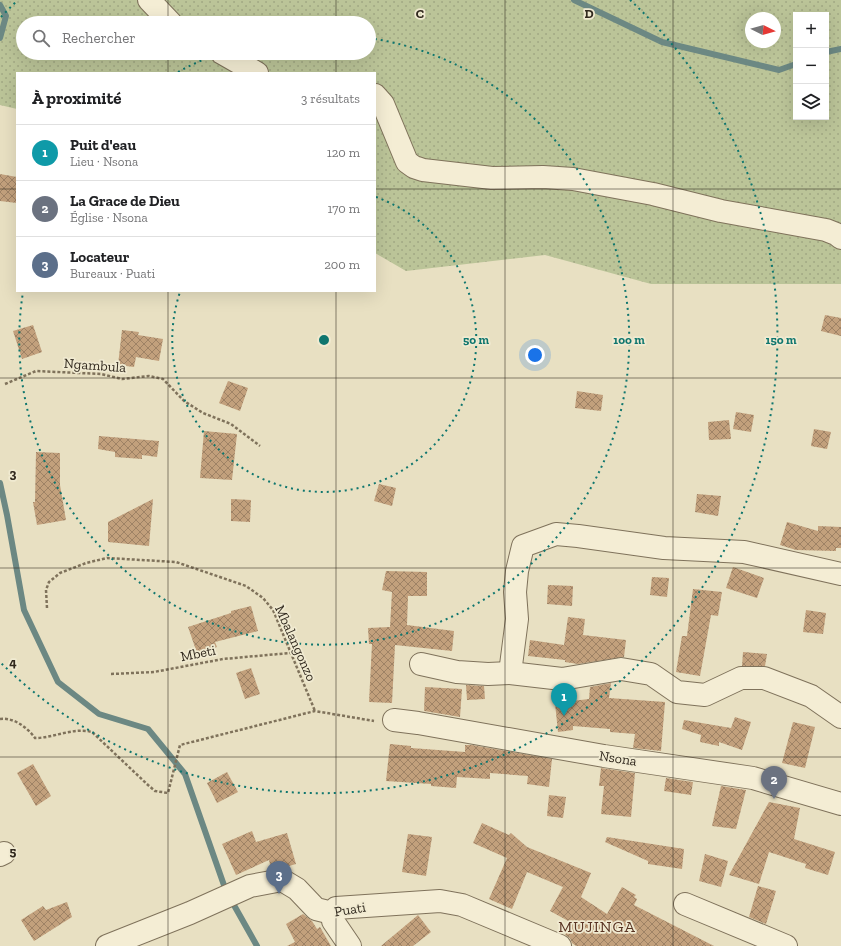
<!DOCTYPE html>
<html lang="fr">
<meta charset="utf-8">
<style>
:root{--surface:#fff;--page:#f6f6f6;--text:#202124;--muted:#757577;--line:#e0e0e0;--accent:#2563eb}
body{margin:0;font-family:"Zilla Slab",serif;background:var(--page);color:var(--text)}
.controls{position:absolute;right:12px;top:12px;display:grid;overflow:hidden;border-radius:0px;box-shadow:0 4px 16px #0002}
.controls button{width:36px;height:36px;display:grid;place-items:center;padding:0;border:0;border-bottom:1px solid var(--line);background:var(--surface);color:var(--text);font:20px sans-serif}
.compass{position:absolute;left:745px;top:12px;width:36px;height:36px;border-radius:50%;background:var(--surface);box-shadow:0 4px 16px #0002;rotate:95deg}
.you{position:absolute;left:535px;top:355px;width:14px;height:14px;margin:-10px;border:3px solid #fff;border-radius:50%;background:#1a73e8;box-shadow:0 0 0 6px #1a73e833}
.badge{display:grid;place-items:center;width:26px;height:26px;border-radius:50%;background:var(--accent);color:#fff;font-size:13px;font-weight:700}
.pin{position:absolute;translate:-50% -33px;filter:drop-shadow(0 1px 2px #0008)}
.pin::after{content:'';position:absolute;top:21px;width:14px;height:12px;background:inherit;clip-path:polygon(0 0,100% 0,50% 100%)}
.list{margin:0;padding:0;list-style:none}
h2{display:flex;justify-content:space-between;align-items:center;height:52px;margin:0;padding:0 16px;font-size:17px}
h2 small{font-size:13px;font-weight:400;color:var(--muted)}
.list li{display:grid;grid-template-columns:26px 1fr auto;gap:12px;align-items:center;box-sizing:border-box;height:56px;padding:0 16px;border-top:1px solid var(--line)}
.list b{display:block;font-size:15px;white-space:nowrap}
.list p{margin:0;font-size:13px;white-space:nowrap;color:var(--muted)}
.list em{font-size:13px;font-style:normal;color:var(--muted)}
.icon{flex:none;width:22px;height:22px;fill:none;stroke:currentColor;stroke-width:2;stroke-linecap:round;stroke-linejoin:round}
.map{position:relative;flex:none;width:841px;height:946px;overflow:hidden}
.search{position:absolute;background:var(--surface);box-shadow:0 4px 16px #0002;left:16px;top:16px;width:360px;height:44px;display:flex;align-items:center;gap:10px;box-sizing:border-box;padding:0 14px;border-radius:22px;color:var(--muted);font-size:15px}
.panel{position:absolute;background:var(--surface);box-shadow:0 4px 16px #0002;left:16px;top:72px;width:360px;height:220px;border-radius:0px}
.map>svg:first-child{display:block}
.grass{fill:url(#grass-dots);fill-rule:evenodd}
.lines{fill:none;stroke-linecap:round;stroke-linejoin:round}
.stream{stroke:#6c8883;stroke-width:6}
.building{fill:url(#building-cross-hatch)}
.street-casing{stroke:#7f725b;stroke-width:24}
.path{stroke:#7f725b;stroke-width:2.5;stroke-dasharray:3 2;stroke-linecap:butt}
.street{stroke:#f4edd4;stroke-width:22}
.grid{fill:none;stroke:#31291e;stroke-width:1;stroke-opacity:0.55}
.ring{fill:none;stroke:#0f766e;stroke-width:2;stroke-dasharray:2 4}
.labels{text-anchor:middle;stroke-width:3.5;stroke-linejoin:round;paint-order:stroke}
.street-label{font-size:14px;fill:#31291e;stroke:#f0ead1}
.quarter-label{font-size:16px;letter-spacing:1px;fill:#583322;stroke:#f0ead1}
.grid-label{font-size:13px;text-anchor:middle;font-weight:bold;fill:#31291e;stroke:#f0ead1;stroke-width:3.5;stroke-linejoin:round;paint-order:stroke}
.centre{fill:#0f766e;stroke:#f0ead1;stroke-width:2}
.ring-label{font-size:12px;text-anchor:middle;font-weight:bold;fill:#0f766e;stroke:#f0ead1;stroke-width:3.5;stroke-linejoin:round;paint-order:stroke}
</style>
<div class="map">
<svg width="841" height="946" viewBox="0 0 841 946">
<defs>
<pattern id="grass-dots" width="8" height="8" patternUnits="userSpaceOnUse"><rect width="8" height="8" fill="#bbc498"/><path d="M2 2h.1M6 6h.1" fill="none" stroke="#a1a883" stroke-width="1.8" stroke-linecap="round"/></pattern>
<pattern id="building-cross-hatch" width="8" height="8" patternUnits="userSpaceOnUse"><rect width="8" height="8" fill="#c2a07c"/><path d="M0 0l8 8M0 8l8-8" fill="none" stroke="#9e8265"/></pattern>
</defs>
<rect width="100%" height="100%" fill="#e8e0c2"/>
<path class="grass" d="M0 0H841V284H651L545 255 406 271 375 253V73H17V109L0 105ZM796 15H826V117H796ZM751 18H775V42H751ZM23 23H369V53H23Z"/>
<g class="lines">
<g class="stream">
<path d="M574 0 662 42 779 70 796 64"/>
<path d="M0 5 6 16 0 38"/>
<path d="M826 52 841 49"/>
<path d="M0 483 7 515 24 610 58 682 99 714 148 729 185 774 226 891 257 946"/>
</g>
</g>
<g class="building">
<path d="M0 174 17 177V203L0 201Z"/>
<path d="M825 315 841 318V336L821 331Z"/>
<path d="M33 325 42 352 22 359 13 331Z"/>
<path d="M122 330 139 332 138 335 163 339 159 361 136 357 134 367 118 365Z"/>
<path d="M228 381 248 388 240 411 219 403Z"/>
<path d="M577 391 603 395 601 411 575 408Z"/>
<path d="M736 412 754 415 751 432 733 429Z"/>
<path d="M729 420 731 439 709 440 708 422Z"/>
<path d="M814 429 831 432 827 449 811 446Z"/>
<path d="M204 431 237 434 232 480 200 478Z"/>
<path d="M99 436 159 441 157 457 142 455V459L115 457V452L98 449Z"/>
<path d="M36 452 60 453V485L66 520 37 525 33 502H35Z"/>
<path d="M379 484 396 488 392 506 374 501Z"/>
<path d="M697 494 721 496 718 516 695 512Z"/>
<path d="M153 499 149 546 108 542V522Z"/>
<path d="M231 499 251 500 250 522 231 521Z"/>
<path d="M787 522 818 531V526L841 527V548H836V551L796 550 780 545Z"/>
<path d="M733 567 764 578 757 598 726 588Z"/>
<path d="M386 571 427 572V596H408L407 625 454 631 452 651 395 645 392 703 369 702 372 644H369L368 628 390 627 392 592 382 590Z"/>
<path d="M652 577 669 578 667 597 650 595Z"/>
<path d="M548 585 573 586 572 606 547 604Z"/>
<path d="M693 589 722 592 718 616 711 615 700 676 676 672 682 636H687Z"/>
<path d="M251 606 258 631 215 642 217 647 197 653 188 627 231 613V611Z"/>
<path d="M806 610 826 613 823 634 803 632Z"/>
<path d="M568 617 585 619 583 635 626 640 624 657 578 664 565 662V660L528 656 530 640 564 645Z"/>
<path d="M743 652 767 654 765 666H742Z"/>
<path d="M251 668 260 694 245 699 236 673Z"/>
<path d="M611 683 609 698 665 702 661 751 633 748 635 734 610 732V729L573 726V730L558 732 555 703 589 699 590 687Z"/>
<path d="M466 685 484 686 485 699 467 700Z"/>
<path d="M425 687 462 689 460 717 424 711Z"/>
<path d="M735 717 751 722 742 750 719 742V746L700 742 701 735 682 729 684 720 731 728Z"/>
<path d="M793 722 815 727 805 768 782 763Z"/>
<path d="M390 744 411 746V748L465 752V745H472L552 759 549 787 527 784 528 776 490 773V779L457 777 456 788 431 786V784L386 781Z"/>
<path d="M33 764 51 796 36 806 17 773Z"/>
<path d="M601 768 635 773 631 817 601 814 604 786H599Z"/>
<path d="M227 772 238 792 217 803 207 783Z"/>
<path d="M666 778 693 782 691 795 664 791Z"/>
<path d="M721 786 746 790 736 829 712 826Z"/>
<path d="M549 795 566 797 563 818 547 816Z"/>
<path d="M769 802 800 808 794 839 835 852 828 875 805 868 806 864 769 852 759 884 729 875Z"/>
<path d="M482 823 509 835 511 833 527 847 591 873 581 897 607 914 622 887 636 895 634 897 637 899 634 905 714 946H576L572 943 570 938 565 935 572 923 550 911 563 887 527 872 512 909 489 899 507 858 473 843Z"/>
<path d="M252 831 256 842 287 833 296 864 282 868 271 869 269 860 236 875 222 844Z"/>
<path d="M408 834 432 837 426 876 402 872Z"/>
<path d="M607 837 684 849 682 869 648 864V861L605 842Z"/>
<path d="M705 854 728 861 721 887 699 881Z"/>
<path d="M758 886 776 891 766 924 749 917Z"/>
<path d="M67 902 72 917 34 941 21 920 43 906 46 910Z"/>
<path d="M303 914 312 921 317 929 320 927 331 946H287L295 942 286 924Z"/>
<path d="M418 915 431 932 413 946H381Z"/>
</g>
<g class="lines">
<defs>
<g id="street">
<path d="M149 0 171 23"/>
<path d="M222 53 257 73"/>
<path d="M375 95 383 104 407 162 414 167 423 170 492 178 543 177 573 179 653 194 721 211 826 230 836 234 841 238"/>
<path d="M421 664 457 672 488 674 510 673 562 679 621 669 651 674 677 692 705 695 741 678H764L811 696 841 717"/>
<path d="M510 673 517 619 515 592 517 571 523 546 556 534 578 536 664 548 744 552 841 574"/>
<path d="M394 720 418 723 604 756 753 778 841 804"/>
<path d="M0 855 4 853"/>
<path d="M685 904 786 946"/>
<path d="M332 913 333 921 350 946"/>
<path d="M107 946 190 913 250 886 282 880 297 889 316 909 332 913 336 908 440 901 462 905 560 946"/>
</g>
</defs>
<use href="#street" class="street-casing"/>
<g class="path">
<path d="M5 384 36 371 101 374 122 379 149 376 163 379 184 401 203 413 231 424 260 446"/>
<path d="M47 608 46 590 49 582 60 573 86 563 107 558 176 562 246 586 263 598 273 610 315 711"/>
<path d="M111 674 154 672 223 659 290 653"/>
<path d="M0 719C13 717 27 727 35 738 54 738 73 727 92 732L148 785 155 791 168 793 180 745 315 711 374 721"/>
</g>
<use href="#street" class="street"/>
</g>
<path class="grid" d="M168 0V23M336 0V23M505 0V946M673 0V946M168 53V73M336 53V73M0 189H17M375 189H841M168 291V946M336 291V946M0 378H841M0 568H841M0 757H841"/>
<g class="ring">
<path d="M376 197A152 152 0 1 1 180 292"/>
<path d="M178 72A305 305 0 0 1 220 53M369 38A305 305 0 1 1 23 292"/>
<path d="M1 17A457 457 0 0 1 18 0M630 0A457 457 0 1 1 1 663"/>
</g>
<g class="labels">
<g class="street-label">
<text transform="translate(95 365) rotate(4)" y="5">Ngambula</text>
<text transform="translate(296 643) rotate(66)" y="5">Mbalangonzo</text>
<text transform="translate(198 653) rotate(-11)" y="5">Mbeti</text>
<text transform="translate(618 758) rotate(9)" y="5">Nsona</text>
<text transform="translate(350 909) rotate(-9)" y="5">Puati</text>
</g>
<g class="quarter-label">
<text x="597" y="932">MUJINGA</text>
</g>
</g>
<g class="grid-label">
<text x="420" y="18">C</text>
<text x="589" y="18">D</text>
<text x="13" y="478">3</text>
<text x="13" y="667">4</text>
<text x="13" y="856">5</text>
</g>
<circle cx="324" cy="340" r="6" class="centre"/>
<g class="ring-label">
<text x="476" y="344">50 m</text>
<text x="629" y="344">100 m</text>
<text x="781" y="344">150 m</text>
</g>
</svg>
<div class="controls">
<button>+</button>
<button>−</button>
<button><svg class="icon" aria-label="layers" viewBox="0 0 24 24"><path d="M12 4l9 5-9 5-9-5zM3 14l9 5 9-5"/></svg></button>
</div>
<svg class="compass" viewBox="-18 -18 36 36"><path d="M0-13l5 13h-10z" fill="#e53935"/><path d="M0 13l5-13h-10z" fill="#757577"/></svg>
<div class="you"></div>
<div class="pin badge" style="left:564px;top:716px;background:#0f9aa8">1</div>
<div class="pin badge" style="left:774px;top:799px;background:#6b7280">2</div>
<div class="pin badge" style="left:279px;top:894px;background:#5c6f8a">3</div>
<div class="search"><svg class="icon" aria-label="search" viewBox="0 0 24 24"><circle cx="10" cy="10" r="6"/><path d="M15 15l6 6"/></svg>Rechercher</div>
<section class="panel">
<h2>À proximité<small>3 résultats</small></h2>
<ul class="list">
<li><span class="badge" style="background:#0f9aa8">1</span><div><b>Puit d'eau</b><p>Lieu · Nsona</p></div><em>120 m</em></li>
<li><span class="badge" style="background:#6b7280">2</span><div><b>La Grace de Dieu</b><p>Église · Nsona</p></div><em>170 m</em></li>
<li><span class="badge" style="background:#5c6f8a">3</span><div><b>Locateur</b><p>Bureaux · Puati</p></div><em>200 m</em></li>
</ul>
</section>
</div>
